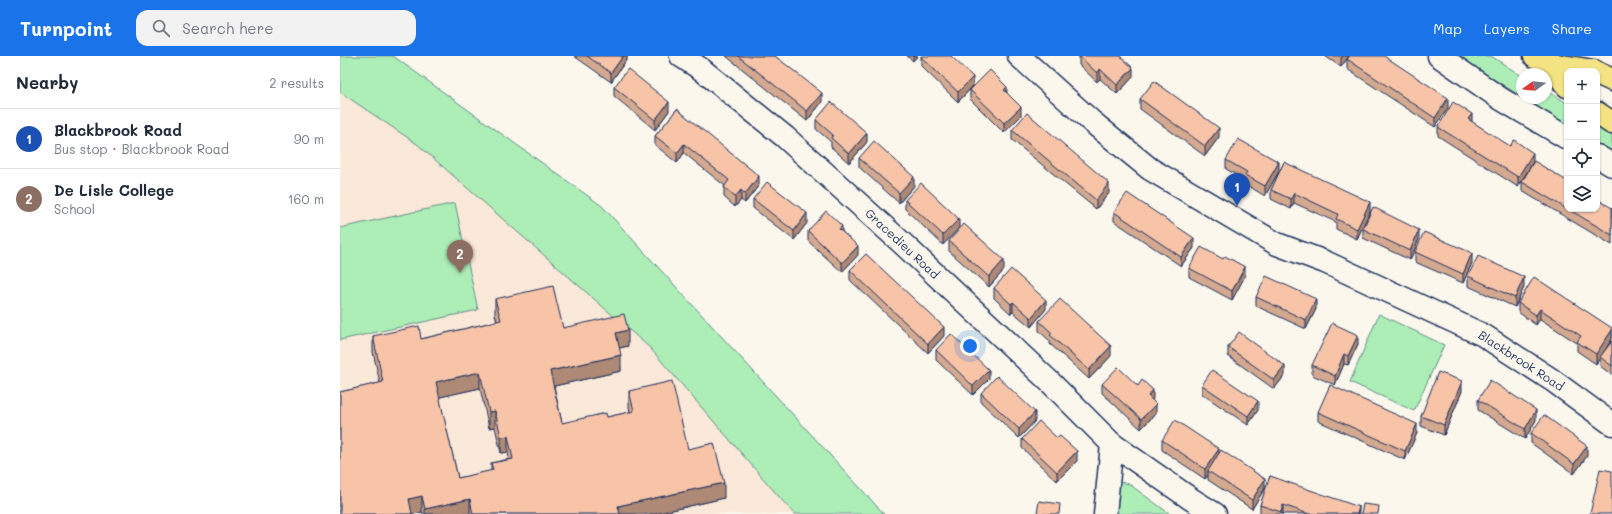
<!DOCTYPE html>
<meta charset="utf-8">
<style>
:root{--surface:#fff;--page:#f2f2f3;--text:#1f2937;--muted:#747a83;--line:#e0e1e3;--accent:#1a73e8}
body{margin:0;font-family:Mali,sans-serif;background:var(--page);color:var(--text)}
.controls{position:absolute;right:12px;top:12px;display:grid;overflow:hidden;border-radius:8px;box-shadow:0 1px 3px #0004}
.controls button{width:36px;height:36px;display:grid;place-items:center;padding:0;border:0;border-bottom:1px solid var(--line);background:var(--surface);color:var(--text);font:20px sans-serif}
.compass{position:absolute;left:1176px;top:12px;width:36px;height:36px;border-radius:50%;background:var(--surface);box-shadow:0 1px 3px #0004;rotate:255deg}
.you{position:absolute;left:630px;top:290px;width:14px;height:14px;margin:-10px;border:3px solid #fff;border-radius:50%;background:#1a73e8;box-shadow:0 0 0 6px #1a73e833}
.badge{display:grid;place-items:center;width:26px;height:26px;border-radius:50%;background:var(--accent);color:#fff;font-size:13px;font-weight:700}
.pin{position:absolute;translate:-50% -33px;filter:drop-shadow(0 1px 2px #0008)}
.pin::after{content:'';position:absolute;top:21px;width:14px;height:12px;background:inherit;clip-path:polygon(0 0,100% 0,50% 100%)}
.list{margin:0;padding:0;list-style:none}
h2{display:flex;justify-content:space-between;align-items:center;height:52px;margin:0;padding:0 16px;font-size:17px}
h2 small{font-size:13px;font-weight:400;color:var(--muted)}
.list li{display:grid;grid-template-columns:26px 1fr auto;gap:12px;align-items:center;box-sizing:border-box;height:60px;padding:0 16px;border-top:1px solid var(--line)}
.list b{display:block;font-size:15px;white-space:nowrap}
.list p{margin:0;font-size:13px;white-space:nowrap;color:var(--muted)}
.list em{font-size:13px;font-style:normal;color:var(--muted)}
.icon{flex:none;width:22px;height:22px;fill:none;stroke:currentColor;stroke-width:2;stroke-linecap:round;stroke-linejoin:round}
.map{position:relative;flex:none;width:1272px;height:458px;overflow:hidden}
header{display:flex;align-items:center;gap:24px;box-sizing:border-box;height:56px;padding:0 20px;background:var(--accent);color:#fff}
header strong{font-size:19px}
nav{display:flex;gap:22px;margin-inline-start:auto;font-size:14px}
.search{width:280px;height:36px;background:var(--page);display:flex;align-items:center;gap:10px;box-sizing:border-box;padding:0 14px;border-radius:12px;color:var(--muted);font-size:15px}
main{display:flex}
aside{flex:1;background:var(--surface)}
.map>svg:first-child{display:block}
.built{fill:#fae8d8}
.green{fill:#adeeb7;stroke:#648e8a}
.lines{fill:none;stroke-linecap:round;stroke-linejoin:round}
.minor-casing{stroke:#1b2f5e;stroke-width:25}
.major-casing{stroke:#1b2f5e;stroke-width:25}
.minor{stroke:#fbf7ec;stroke-width:22}
.major{stroke:#f4e382;stroke-width:22}
.wall{fill:#d4a990;stroke:#1b2f5e;fill-rule:evenodd}
.shaded-wall{fill:#ad8976;stroke:#1b2f5e}
.building{fill:#f7c4a8;stroke:#1b2f5e;fill-rule:evenodd}
.labels{text-anchor:middle;stroke-width:4;stroke-linejoin:round;paint-order:stroke}
.street-label{font-size:12px;fill:#1b2f5e;stroke:#fbf7ec}
</style>
<header>
<strong>Turnpoint</strong>
<div class="search"><svg class="icon" aria-label="search" viewBox="0 0 24 24"><circle cx="10" cy="10" r="6"/><path d="M15 15l6 6"/></svg>Search here</div>
<nav><a>Map</a><a>Layers</a><a>Share</a></nav>
</header>
<main>
<aside>
<h2>Nearby<small>2 results</small></h2>
<ul class="list">
<li><span class="badge" style="background:#1a4fb4">1</span><div><b>Blackbrook Road</b><p>Bus stop · Blackbrook Road</p></div><em>90 m</em></li>
<li><span class="badge" style="background:#8d6e63">2</span><div><b>De Lisle College</b><p>School</p></div><em>160 m</em></li>
</ul>
</aside>
<div class="map">
<svg width="1272" height="458" viewBox="0 0 1272 458">
<rect width="100%" height="100%" fill="#fbf7ec"/>
<filter id="ink" filterUnits="userSpaceOnUse"><feTurbulence type="fractalNoise" baseFrequency=".025" numOctaves="2"/><feDisplacementMap in="SourceGraphic" scale="8" xChannelSelector="R" yChannelSelector="G"/><feConvolveMatrix kernelMatrix="1 2 1 2 8 2 1 2 1" color-interpolation-filters="sRGB"/></filter>
<g filter="url(#ink)">
<path class="built" d="M0 22 283 256 471 458H0Z"/>
<g class="green">
<path d="M0 0H53L262 150 544 458H454L310 292 77 88 0 36Z"/>
<path d="M1116 0H1151L1182 20V41Z"/>
<path d="M1206 34 1227 47V69L1183 42H1206Z"/>
<path d="M1257 65 1272 74V97L1257 88Z"/>
<path d="M115 147 138 254 0 284V172Z"/>
<path d="M1039 258 1104 289 1074 355 1010 326Z"/>
<path d="M780 426 789 428 830 458H773L776 431Z"/>
</g>
<g class="lines">
<defs>
<g id="minor">
<path d="M341 0 361 13 445 81 562 187 711 327 772 388 851 443 875 458"/>
<path d="M679 0 751 65 810 113 937 188 985 206 1143 279 1212 324 1272 368"/>
<path d="M1099 0 1161 43 1227 82"/>
<path d="M1257 100 1272 109"/>
<path d="M765 458 772 388"/>
</g>
<g id="major">
<path d="M1195 0 1210 8 1227 30"/>
<path d="M1210 8 1254 15"/>
<path d="M1257 17 1272 24"/>
<path d="M1257 57 1272 67"/>
</g>
</defs>
<use href="#minor" class="minor-casing"/>
<use href="#major" class="major-casing"/>
<use href="#minor" class="minor"/>
<use href="#major" class="major"/>
</g>
<g class="wall">
<path d="M234 0H287V3L271 26Z"/>
<path d="M386 0H435L482 46 467 65Z"/>
<path d="M567 0H578L573 5Z"/>
<path d="M739 0 793 21 777 38 760 23 757 26 739 9Z"/>
<path d="M985 0H1009L1001 11Z"/>
<path d="M581 1 633 30 618 46 581 10Z"/>
<path d="M1007 3 1108 52 1095 71 1007 13Z"/>
<path d="M274 31 329 55 315 74 274 40Z"/>
<path d="M630 34 667 37 681 60 664 77 630 43Z"/>
<path d="M800 43 879 81 865 100 800 53Z"/>
<path d="M337 53 419 129 405 147 401 144 395 151 384 141V131L385 130 344 97 337 107 315 89V80Z"/>
<path d="M476 64 527 86 509 107 491 91V86L476 73Z"/>
<path d="M1132 66 1193 106 1178 131 1098 80V71Z"/>
<path d="M672 74 769 137 756 153 672 84Z"/>
<path d="M519 102 574 130 559 147 519 111Z"/>
<path d="M886 104 939 115 925 140 905 128V124L886 113Z"/>
<path d="M944 106 1030 155 1017 183 996 173V166L954 147 951 153 931 143V134Z"/>
<path d="M1227 125V153H1257L1272 152V189L1182 135V126Z"/>
<path d="M413 143 467 167 454 184 413 152Z"/>
<path d="M565 144 619 172 603 189 565 153Z"/>
<path d="M774 156 854 192 841 210 774 165Z"/>
<path d="M1023 173 1079 183 1070 204 1023 182Z"/>
<path d="M468 175H502L518 199 502 216 468 185Z"/>
<path d="M609 185 664 214 649 231 609 195Z"/>
<path d="M1075 196 1132 207 1123 227 1075 206Z"/>
<path d="M849 212 905 220 892 244 849 221Z"/>
<path d="M510 214 604 280 588 297 510 224Z"/>
<path d="M1128 220 1184 231 1175 251 1128 230Z"/>
<path d="M654 232 706 253 691 271 673 256 671 258 654 242Z"/>
<path d="M916 241 976 253 966 273 916 250Z"/>
<path d="M155 243 223 272 288 290 279 292 281 315 214 330 222 367 267 361 290 356 289 351V335L348 393 384 442 315 458H83L82 456 74 458H0V336L40 327 33 296V280L81 283 157 265 155 258ZM140 332 149 372 155 371 161 397 168 396 169 403 151 407V415L118 422 99 341Z"/>
<path d="M1178 247 1272 272V283L1266 293 1272 285V319L1260 310V302L1256 308 1237 295V287L1200 263 1196 269 1178 256Z"/>
<path d="M699 265 771 300 749 323 710 288V285L699 275Z"/>
<path d="M1018 288 1008 309 1004 308 995 329 972 319V309Z"/>
<path d="M888 291 945 319 934 333 888 300Z"/>
<path d="M596 294 649 323 633 339 596 304Z"/>
<path d="M762 328 798 330 813 343 812 344 816 357 801 373 762 337Z"/>
<path d="M862 329 918 354 908 369 862 338Z"/>
<path d="M1122 335 1104 379 1081 370V360Z"/>
<path d="M641 337 695 365 679 382 641 346Z"/>
<path d="M1138 344 1196 364 1185 383 1138 354Z"/>
<path d="M978 356 1077 377 1065 404 978 365Z"/>
<path d="M1191 377 1247 400 1234 418 1191 387Z"/>
<path d="M717 382 737 405 717 425 682 392V383Z"/>
<path d="M822 384 879 399 925 432 912 453 868 424V419L865 423 822 394Z"/>
<path d="M930 420 1019 458H920V449Z"/>
</g>
<g class="shaded-wall">
<path d="M283 0H287V3L271 26V17Z"/>
<path d="M573 0H578L573 5Z"/>
<path d="M1003 0H1009L1001 11V2Z"/>
<path d="M793 12V21L777 38V29Z"/>
<path d="M760 13V23L757 26V17Z"/>
<path d="M633 21V30L618 46V36Z"/>
<path d="M667 31V40L664 34Z"/>
<path d="M482 37V46L467 65V55Z"/>
<path d="M1108 42V52L1095 71V62Z"/>
<path d="M329 46V55L315 74V64Z"/>
<path d="M681 51V60L664 77V67Z"/>
<path d="M1132 58V67L1128 63Z"/>
<path d="M879 72V81L865 100V90Z"/>
<path d="M527 77V86L509 107V98Z"/>
<path d="M344 88V97L337 107V97Z"/>
<path d="M1193 97V106L1178 131V121Z"/>
<path d="M939 106V115L925 140V130Z"/>
<path d="M419 120V129L405 147V138Z"/>
<path d="M574 121V130L559 147V137Z"/>
<path d="M769 127V137L756 153V144Z"/>
<path d="M401 134V144L395 151V141Z"/>
<path d="M954 137V147L951 153V143Z"/>
<path d="M1030 146V155L1017 183V173Z"/>
<path d="M467 157V167L454 184V175Z"/>
<path d="M619 163V172L603 189V179Z"/>
<path d="M502 170V179L499 173Z"/>
<path d="M1079 174V183L1070 204V195Z"/>
<path d="M854 182V192L841 210V201Z"/>
<path d="M518 190V199L502 216V207Z"/>
<path d="M1132 197V207L1123 227V218Z"/>
<path d="M664 204V214L649 231V221Z"/>
<path d="M905 211V220L892 244V235Z"/>
<path d="M1184 221V231L1175 251V242Z"/>
<path d="M976 243V253L966 273V264Z"/>
<path d="M706 244V253L691 271V262Z"/>
<path d="M673 246V256L671 258V248Z"/>
<path d="M1200 253V263L1196 269V259Z"/>
<path d="M604 271V280L588 297V288Z"/>
<path d="M288 274V290L276 293V277Z"/>
<path d="M1272 274V283L1256 308V298Z"/>
<path d="M1018 279V288L1008 309V300Z"/>
<path d="M771 290V300L749 323V314Z"/>
<path d="M1004 298V308L995 329V320Z"/>
<path d="M281 299V315L210 331V315Z"/>
<path d="M945 310V319L934 333V324Z"/>
<path d="M649 314V323L633 339V330Z"/>
<path d="M140 316V332L96 342V326Z"/>
<path d="M1122 325V335L1104 379V369Z"/>
<path d="M813 334V343L808 349V340Z"/>
<path d="M918 345V354L908 369V360Z"/>
<path d="M816 348V357L801 373V363Z"/>
<path d="M1196 354V364L1185 383V373Z"/>
<path d="M155 355V371L149 372V356Z"/>
<path d="M695 356V365L679 382V373Z"/>
<path d="M1077 368V377L1065 404V395Z"/>
<path d="M168 380V396L161 397V381Z"/>
<path d="M1247 390V400L1234 418V408Z"/>
<path d="M879 393V402L868 415V419L865 423V413Z"/>
<path d="M737 395V405L717 425V416Z"/>
<path d="M925 423V432L912 453V444Z"/>
<path d="M384 427V442L315 458H278V450Z"/>
<path d="M82 440V456L74 458H69V443Z"/>
<path d="M130 443V458H85V453Z"/>
<path d="M943 449V458H941V456Z"/>
<path d="M1019 451V458H1017Z"/>
</g>
<g class="building">
<path d="M247 0H283L271 17Z"/>
<path d="M398 0H435L482 37 467 55Z"/>
<path d="M581 0H611L633 21 618 36 581 1Z"/>
<path d="M739 0H780L793 12 777 29 760 13 757 17Z"/>
<path d="M1010 0H1044L1108 42 1095 62 1007 3Z"/>
<path d="M288 13 329 46 315 64 274 31Z"/>
<path d="M650 14 667 31 664 34 681 51 664 67 630 34Z"/>
<path d="M814 25 879 72 865 90 800 43Z"/>
<path d="M491 46 527 77 509 98 491 82 493 79 476 64Z"/>
<path d="M1113 46 1132 58 1128 63 1170 90 1174 84 1193 97 1178 121 1098 71Z"/>
<path d="M337 53 419 120 405 138 401 134 395 141 384 131 389 124 344 88 337 97 315 80Z"/>
<path d="M687 57 769 127 756 144 672 74Z"/>
<path d="M898 83 939 106 925 130 905 119 907 116 886 104Z"/>
<path d="M534 85 574 121 559 137 519 102Z"/>
<path d="M1194 105 1227 125V153L1182 126Z"/>
<path d="M944 106 1030 146 1017 173 996 163 998 158 954 137 951 143 931 134Z"/>
<path d="M427 126 467 157 454 175 413 143Z"/>
<path d="M581 127 619 163 603 179 565 144Z"/>
<path d="M787 137 854 182 841 201 774 156Z"/>
<path d="M1257 143 1272 152V179L1228 153H1257Z"/>
<path d="M1033 151 1079 174 1070 195 1023 173Z"/>
<path d="M486 155 502 170 499 173 518 190 502 207 468 175Z"/>
<path d="M624 168 664 204 649 221 609 185Z"/>
<path d="M1084 176 1132 197 1123 218 1075 196Z"/>
<path d="M861 191 883 203 885 200 905 211 892 235 849 212Z"/>
<path d="M526 198 604 271 588 288 510 214Z"/>
<path d="M1138 200 1184 221 1175 242 1128 220Z"/>
<path d="M671 213 706 244 691 262 673 246 671 248 654 232Z"/>
<path d="M926 220 976 243 966 264 916 241Z"/>
<path d="M1194 221 1272 272V274L1256 298 1237 286 1241 280 1200 253 1196 259 1178 247Z"/>
<path d="M213 230 223 272 284 258 288 274 276 277 281 299 210 315 222 367 266 357 267 361 294 355 289 335 332 325 348 393 374 387 384 427 278 450 280 458H133L130 443 85 453 82 440 69 443 72 458H0V336L43 326 33 280 79 270 81 283 161 264 155 243ZM140 316 149 356 155 355 161 381 168 380 173 403 151 407 153 414 118 422 96 326Z"/>
<path d="M720 243 771 290 749 314 710 279 712 277 699 265Z"/>
<path d="M992 267 1018 279 1008 300 1004 298 995 320 972 309Z"/>
<path d="M899 276 945 310 934 324 888 291Z"/>
<path d="M611 278 649 314 633 330 596 294Z"/>
<path d="M1272 285V310L1260 301Z"/>
<path d="M778 311 798 330 802 324 813 334 808 340 816 348 801 363 762 328Z"/>
<path d="M872 314 918 345 908 360 862 329Z"/>
<path d="M1098 316 1122 325 1104 369 1081 360Z"/>
<path d="M657 320 695 356 679 373 641 337Z"/>
<path d="M1150 324 1196 354 1185 373 1138 344Z"/>
<path d="M990 329 1077 368 1065 395 978 356Z"/>
<path d="M1204 359 1247 390 1234 408 1191 377Z"/>
<path d="M835 364 879 393 865 413 822 384Z"/>
<path d="M699 365 717 382 720 380 737 395 717 416 682 383Z"/>
<path d="M881 394 925 423 912 444 868 415Z"/>
<path d="M1260 413 1272 415V458H1250Z"/>
<path d="M930 420 1019 451 1017 458H969L943 449 941 456 920 449Z"/>
<path d="M699 445 720 448 719 458H697Z"/>
<path d="M1023 448 1039 450 1038 458H1021Z"/>
</g>
</g>
<g class="labels">
<g class="street-label">
<text transform="translate(562 188) rotate(43)" y="4">Gracedieu Road</text>
<text transform="translate(1181 305) rotate(33)" y="4">Blackbrook Road</text>
</g>
</g>
</svg>
<div class="controls">
<button>+</button>
<button>−</button>
<button><svg class="icon" aria-label="locate" viewBox="0 0 24 24"><circle cx="12" cy="12" r="6"/><path d="M12 2v4M12 18v4M2 12h4M18 12h4"/></svg></button>
<button><svg class="icon" aria-label="layers" viewBox="0 0 24 24"><path d="M12 4l9 5-9 5-9-5zM3 14l9 5 9-5"/></svg></button>
</div>
<svg class="compass" viewBox="-18 -18 36 36"><path d="M0-13l5 13h-10z" fill="#e53935"/><path d="M0 13l5-13h-10z" fill="#747a83"/></svg>
<div class="you"></div>
<div class="pin badge" style="left:897px;top:150px;background:#1a4fb4">1</div>
<div class="pin badge" style="left:120px;top:217px;background:#8d6e63">2</div>
</div>
</main>
